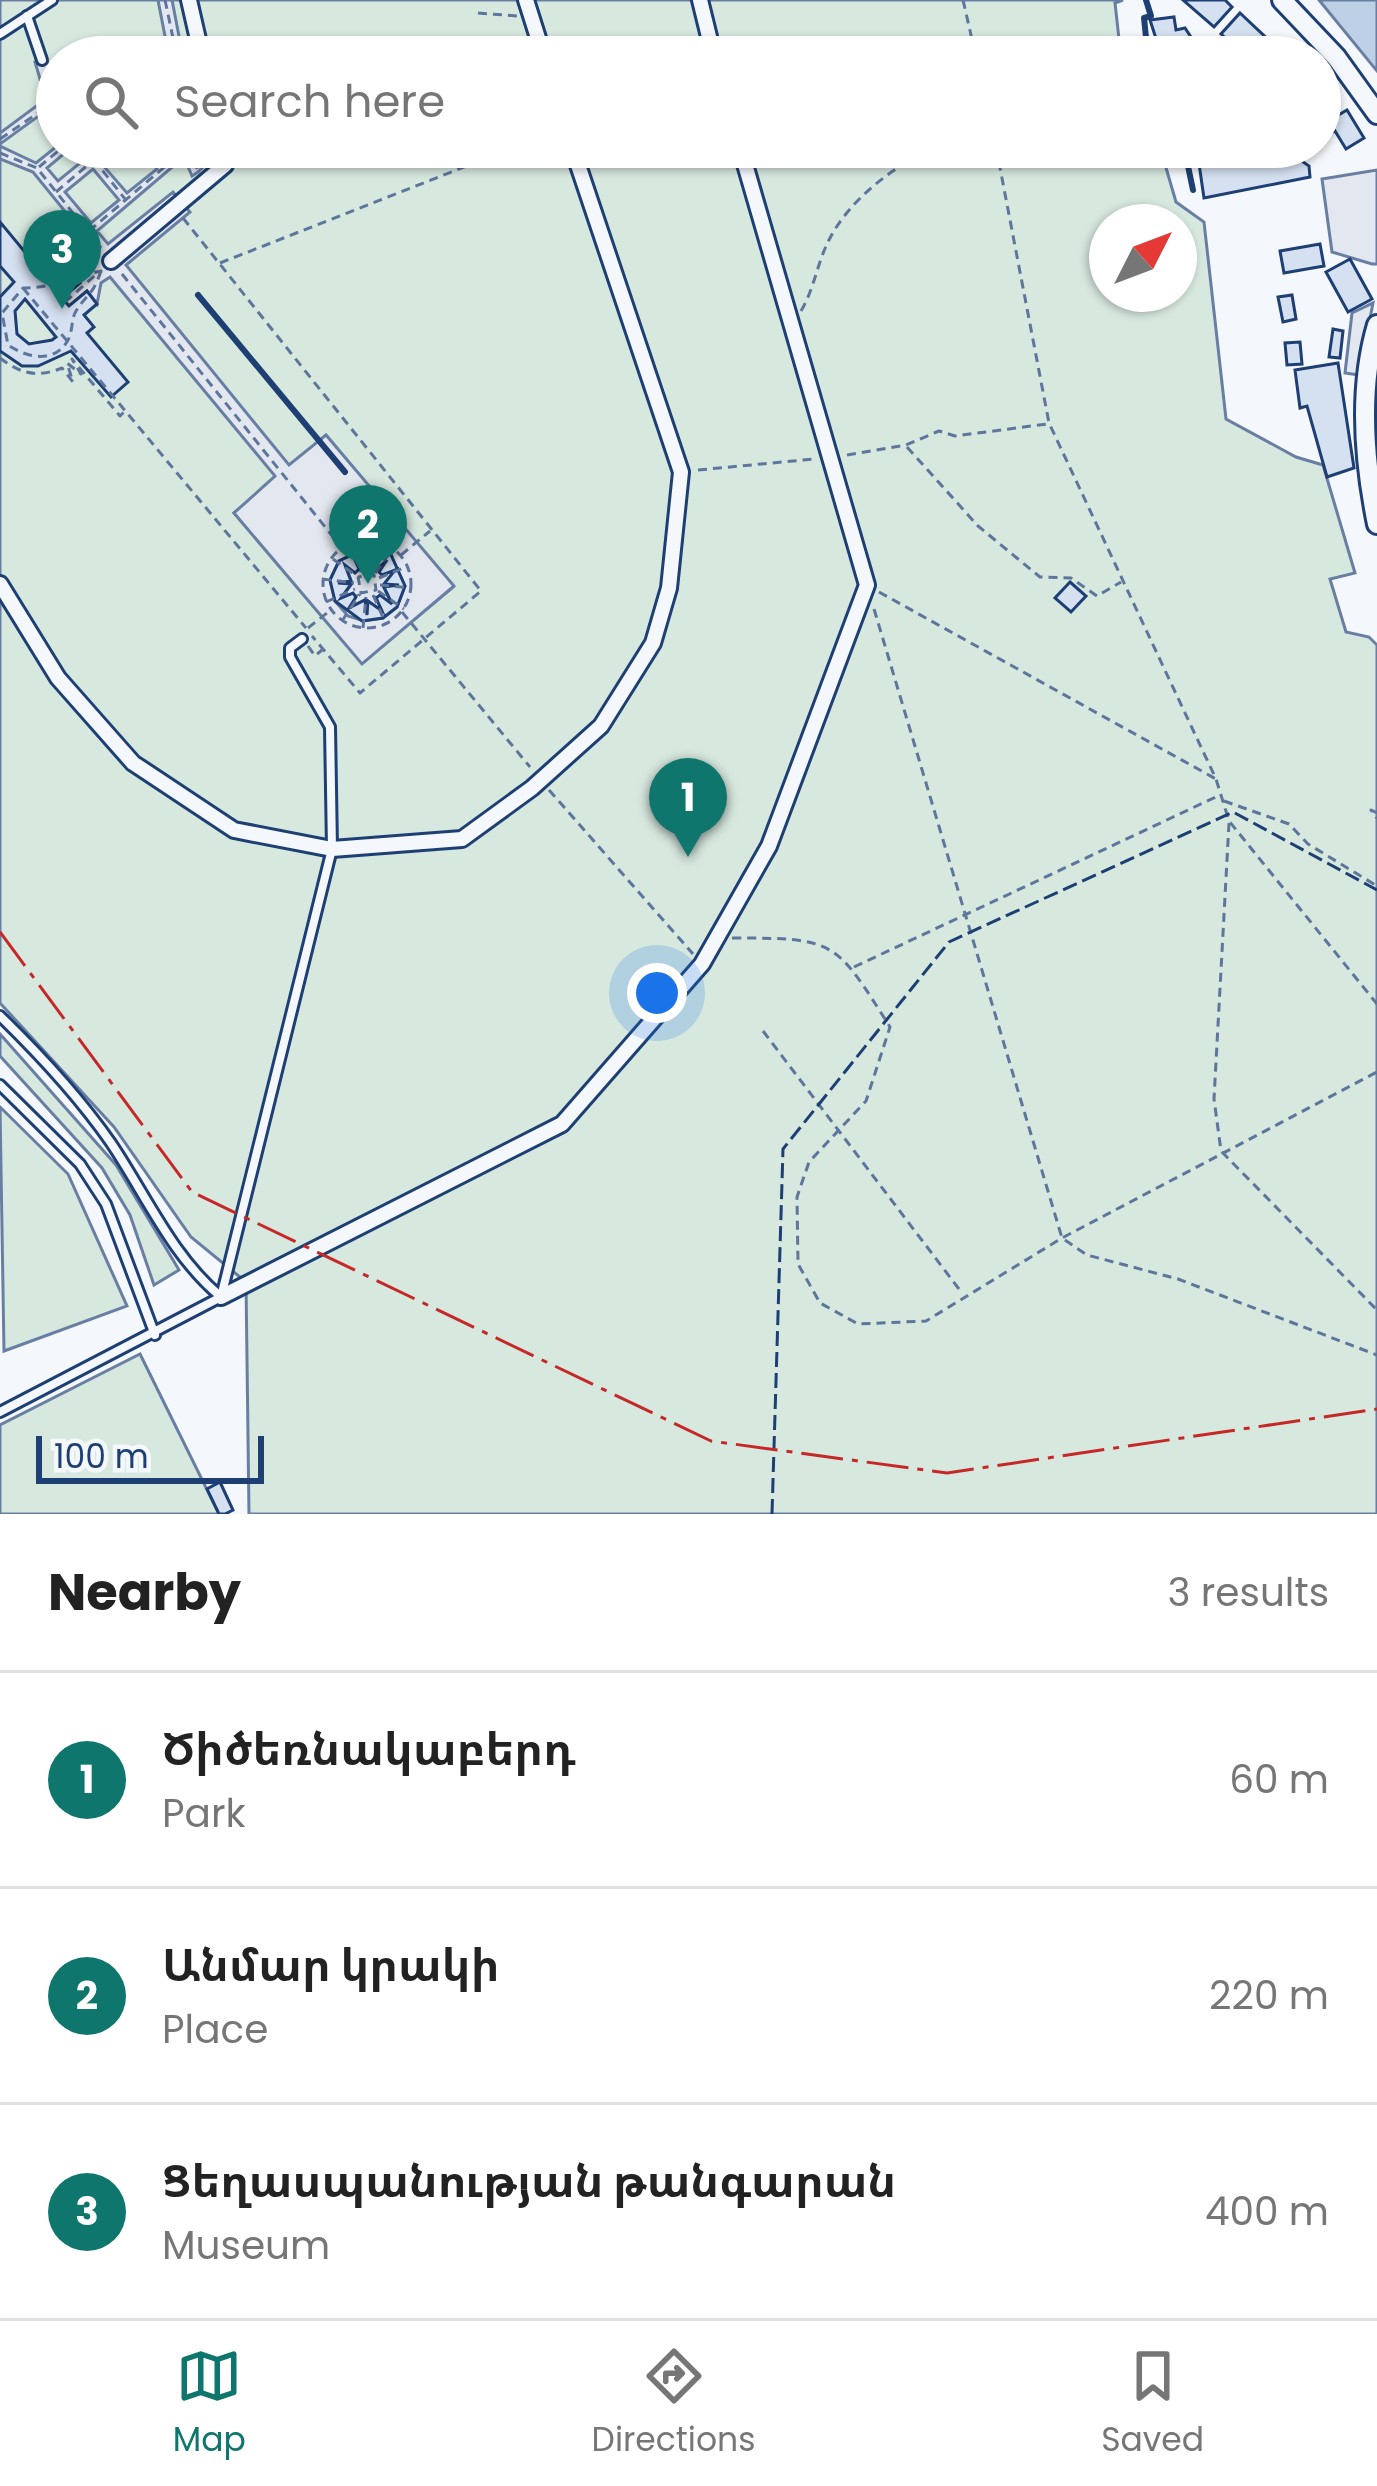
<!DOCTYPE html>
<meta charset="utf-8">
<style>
:root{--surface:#fff;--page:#f2f2f2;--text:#222;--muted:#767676;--line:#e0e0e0;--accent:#0f766e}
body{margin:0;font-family:Poppins,"Noto Sans Armenian",sans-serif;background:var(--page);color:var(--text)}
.compass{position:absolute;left:1089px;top:204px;width:108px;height:108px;border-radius:50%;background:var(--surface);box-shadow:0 3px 9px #0004;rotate:48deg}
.scale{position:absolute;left:36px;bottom:30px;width:228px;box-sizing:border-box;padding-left:12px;border:6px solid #1d3f73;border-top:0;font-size:33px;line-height:42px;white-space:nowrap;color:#1d3f73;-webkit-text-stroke:9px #f4f7fb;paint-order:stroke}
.you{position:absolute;left:657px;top:993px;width:42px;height:42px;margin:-30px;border:9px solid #fff;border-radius:50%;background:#1a73e8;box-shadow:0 0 0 18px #1a73e833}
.badge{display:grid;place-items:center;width:78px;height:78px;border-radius:50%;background:var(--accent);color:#fff;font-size:39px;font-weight:700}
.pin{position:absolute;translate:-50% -99px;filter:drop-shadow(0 3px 6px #0008)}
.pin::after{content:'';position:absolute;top:63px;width:42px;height:36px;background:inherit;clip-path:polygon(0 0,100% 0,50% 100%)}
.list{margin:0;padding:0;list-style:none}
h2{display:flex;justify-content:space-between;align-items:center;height:156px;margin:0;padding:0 48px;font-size:51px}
h2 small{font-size:39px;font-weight:400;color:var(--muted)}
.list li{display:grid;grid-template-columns:78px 1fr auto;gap:36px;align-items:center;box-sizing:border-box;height:216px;padding:0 48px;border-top:3px solid var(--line)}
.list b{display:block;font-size:45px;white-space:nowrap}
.list p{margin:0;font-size:39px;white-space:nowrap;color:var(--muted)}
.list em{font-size:39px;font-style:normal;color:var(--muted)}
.icon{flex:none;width:66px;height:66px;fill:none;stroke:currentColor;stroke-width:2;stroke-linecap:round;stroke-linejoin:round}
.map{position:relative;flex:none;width:1377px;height:1514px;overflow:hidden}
.search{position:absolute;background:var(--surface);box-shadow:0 3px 9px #0004;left:36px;right:36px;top:36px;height:132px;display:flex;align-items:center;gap:30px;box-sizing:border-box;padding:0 42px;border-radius:66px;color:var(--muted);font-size:45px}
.sheet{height:804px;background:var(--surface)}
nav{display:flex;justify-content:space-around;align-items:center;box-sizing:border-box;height:168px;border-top:3px solid var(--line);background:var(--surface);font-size:33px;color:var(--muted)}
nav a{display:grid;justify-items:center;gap:6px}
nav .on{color:var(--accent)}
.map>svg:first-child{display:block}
.green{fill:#d7e8df;stroke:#687fa3;stroke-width:3;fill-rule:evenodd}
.parking{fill:#e3e8f0;stroke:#687fa3;stroke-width:3;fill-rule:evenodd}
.water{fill:#bed0e5;stroke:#687fa3;stroke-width:3}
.building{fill:#d5e0f0;stroke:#1d3f73;stroke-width:3;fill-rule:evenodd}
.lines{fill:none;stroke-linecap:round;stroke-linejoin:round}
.lane-casing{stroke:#1d3f73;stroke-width:14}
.street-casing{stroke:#1d3f73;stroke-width:20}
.secondary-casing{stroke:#1d3f73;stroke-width:24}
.path{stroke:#5e769c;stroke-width:3;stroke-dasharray:9 6;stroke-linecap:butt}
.lane{stroke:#f4f7fb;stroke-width:8}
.street{stroke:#f4f7fb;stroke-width:14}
.secondary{stroke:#f4f7fb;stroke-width:18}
.fence{stroke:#1d3f73;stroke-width:3;stroke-dasharray:15 6;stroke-linecap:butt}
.wall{stroke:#1d3f73;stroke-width:6}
.power{stroke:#c62828;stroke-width:3;stroke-dasharray:42 9 6 9;stroke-linecap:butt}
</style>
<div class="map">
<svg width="1377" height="1514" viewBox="0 0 1377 1514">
<rect width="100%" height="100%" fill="#f4f7fb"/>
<g class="green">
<path d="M0 0H1123L1115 3 1121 57H57V147H1160L1176 202 1204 222 1226 419 1296 457 1323 465 1355 573 1330 579 1346 632 1369 637 1377 645V1514H249L246 1282 191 1237 114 1127 0 1003ZM1107 222H1179V294H1107ZM326 435 453 587 362 663 234 513Z"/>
<path d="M0 1034 116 1165 179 1270 154 1285 130 1215 102 1168 0 1056Z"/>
<path d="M0 1107 68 1174 127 1306 4 1351Z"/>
<path d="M140 1354 219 1514H0V1425Z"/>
</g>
<g class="parking">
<path d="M158 0H172L183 57H169Z"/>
<path d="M46 58 57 90V115L51 107 0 144V133L46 99 35 62Z"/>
<path d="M0 146 36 163 57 146 72 147 47 168 58 181 85 159 77 147H117L100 162 127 193 157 169 140 147H156L166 160 183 147H199L203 167 198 172 192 176 184 157 97 231 108 244 173 192 190 212 126 265 289 465 326 435 454 586 362 664 234 513 275 476 110 277 101 283 97 304 87 291 69 306 62 298 79 283 69 262 98 252 33 172 0 159ZM93 169 119 200 91 223 65 192ZM369 547 391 555 405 586 397 607 383 618 364 621 348 616 335 601 330 580 339 561Z"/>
<path d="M1377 170V264H1372L1332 252 1322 179Z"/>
<path d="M1373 303 1359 375 1345 373 1352 313Z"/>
<path d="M369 554 375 569 387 560 382 575 395 570 385 584 399 585 384 588 392 604 377 598 382 611 368 601 367 615 364 600 349 608 356 596 341 598 351 585 338 583 351 580 345 565 359 570 354 558 367 567Z"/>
</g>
<path class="water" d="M1319 0H1377V71Z"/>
<g class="building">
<path d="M1183 0H1225L1232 7 1214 27Z"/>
<path d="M1240 13 1275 46 1265 57H1247L1221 34Z"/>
<path d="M1174 17 1176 30 1185 28 1204 57H1162L1150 20Z"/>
<path d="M1320 83 1338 105 1320 120Z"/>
<path d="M1347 110 1364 138 1346 149 1335 131 1329 134 1323 124Z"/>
<path d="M1202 147 1286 150 1309 166 1310 177 1204 198 1197 150Z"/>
<path d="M0 222 34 263 40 257 53 272 69 270 80 283 62 298 69 306 87 291 97 304 84 315 94 327 87 333 128 382 111 397 71 351 38 366H22L0 351V297L14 282 0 266ZM25 299 56 337 52 340 29 344 17 334 15 311Z"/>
<path d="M1320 244 1324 266 1284 273 1280 251Z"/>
<path d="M1350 259 1372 299 1348 312 1326 272Z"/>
<path d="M1292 295 1296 319 1283 322 1278 297Z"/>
<path d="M1333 329 1343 331 1340 358 1329 357Z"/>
<path d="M1300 342 1302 364 1287 365 1285 343Z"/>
<path d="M1338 363 1354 468 1327 477 1307 406 1300 408 1295 370Z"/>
<path d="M369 547 391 555 405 586 397 607 383 618 362 621 335 601 330 580 339 561ZM369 554 376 570 387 560 379 572 382 575 395 570 384 584 399 585 384 587 392 604 380 595 376 598 382 611 368 601 367 615 365 600 349 608 356 597 353 593 341 598 351 584 338 583 351 581 345 565 355 573 359 569 354 558 368 567Z"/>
<path d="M1070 582 1086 596 1071 612 1055 598Z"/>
<path d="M220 1482 233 1510 225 1514H219L207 1489Z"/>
</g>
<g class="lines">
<defs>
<g id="lane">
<path d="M27 16 42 60"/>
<path d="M0 34 52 0"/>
<path d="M0 1016C40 1055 79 1097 111 1143 146 1195 172 1256 220 1296"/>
<path d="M0 1085 80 1164 106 1204 155 1335"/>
<path d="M0 1412 221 1297 332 849 330 727 290 657V648L302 639"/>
</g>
<g id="street">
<path d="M189 0 202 57"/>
<path d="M526 0 544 57"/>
<path d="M700 0 714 57"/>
<path d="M111 261 225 165 221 147"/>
<path d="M0 584 58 678 133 763 234 830 332 849 462 839 532 788 601 726 653 643 669 588 681 472 572 147"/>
<path d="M221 1297 562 1124 702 964 769 846 867 585 740 147"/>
</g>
<g id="secondary">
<path d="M1282 0 1336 57 1377 114"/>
<path d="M1377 325C1358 389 1364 460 1377 524"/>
</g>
</defs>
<use href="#lane" class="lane-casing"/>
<use href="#street" class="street-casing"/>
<use href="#secondary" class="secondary-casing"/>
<g class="path">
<path d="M165 0 177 57"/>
<path d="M963 0 976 57"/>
<path d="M478 13 517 16"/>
<path d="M164 57 175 55"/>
<path d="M45 73 57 107"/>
<path d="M0 139 54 102"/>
<path d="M84 147 125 199"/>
<path d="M148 147 164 166"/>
<path d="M194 147 197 169"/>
<path d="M996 147 1049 423 1216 779 1229 821 1377 1004"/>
<path d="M0 153 37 168 101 248"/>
<path d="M39 167 63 147"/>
<path d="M56 192 109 147"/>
<path d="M183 218 481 591 360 693 312 636"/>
<path d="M89 231 188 147"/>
<path d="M220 263 515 147"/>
<path d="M101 271C92 297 88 292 76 311 71 319 73 331 68 340 55 364 27 358 8 345L2 313 23 288C54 288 71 277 101 271Z"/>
<path d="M122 274 342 548"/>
<path d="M23 288 306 628"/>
<path d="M65 302 100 271"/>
<path d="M801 311C815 287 817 263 829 240 849 200 895 164 937 147"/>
<path d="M0 358C21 374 37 378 62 368L73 382 67 363 81 374 72 359 120 416 124 412"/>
<path d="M907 447 978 526 1040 577 1071 578 1097 596 1121 582"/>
<path d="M847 455 906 445 939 431 955 436 1047 424"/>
<path d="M698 470 814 459"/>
<circle cx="367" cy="584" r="44"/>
<path d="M349 542 362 572"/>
<path d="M401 555 430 531"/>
<path d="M333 559 358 577 361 593 376 590 374 575 358 577"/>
<path d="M368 571 372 539"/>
<path d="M375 573 393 548"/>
<path d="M379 578 408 566"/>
<path d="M322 579 354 583"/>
<path d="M380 585 412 588"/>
<path d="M378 591 404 609"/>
<path d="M879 592 1216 779"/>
<path d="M373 595 386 624"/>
<path d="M326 602 355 589"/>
<path d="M874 609 1062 1238 1087 1255 1178 1279 1377 1355"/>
<path d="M402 612 530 767"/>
<path d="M342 621 360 594"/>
<path d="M308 628 332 609"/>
<path d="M363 628 366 597"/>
<path d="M308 646 315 656 322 650"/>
<path d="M549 790 693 954"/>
<path d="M1224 801 1289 824 1308 844 1377 886"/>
<path d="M1377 813 1371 810 1377 818"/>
<path d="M1229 823 1214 1099 1221 1151 1377 1310"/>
<path d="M732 938C836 938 835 940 890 1027L866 1101 809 1162 797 1197 798 1264 820 1303 858 1324 926 1321 1062 1238 1377 1072"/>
<path d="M854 967 1220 795"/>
<path d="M763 1031 962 1293"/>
</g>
<use href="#lane" class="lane"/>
<use href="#street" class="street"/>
<use href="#secondary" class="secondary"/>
<path class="fence" d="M772 1514 783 1149 949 942 1233 812 1377 890"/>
<g class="wall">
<path d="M1146 0 1151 16 1144 18 1148 57"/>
<path d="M1184 147 1193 190"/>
<path d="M198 295 345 472"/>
</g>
<path class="power" d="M0 932 192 1192 711 1441 947 1473 1377 1409"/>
</g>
</svg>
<svg class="compass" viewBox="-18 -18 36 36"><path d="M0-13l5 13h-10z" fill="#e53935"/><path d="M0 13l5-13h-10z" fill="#767676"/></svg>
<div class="scale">100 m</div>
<div class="you"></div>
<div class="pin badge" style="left:688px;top:857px">1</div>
<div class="pin badge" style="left:368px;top:584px">2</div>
<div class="pin badge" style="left:62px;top:309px">3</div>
<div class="search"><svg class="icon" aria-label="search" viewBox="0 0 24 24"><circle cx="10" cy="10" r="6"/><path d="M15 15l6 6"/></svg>Search here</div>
</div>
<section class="sheet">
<h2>Nearby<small>3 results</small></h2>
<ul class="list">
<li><span class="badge">1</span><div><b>Ծիծեռնակաբերդ</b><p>Park</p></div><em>60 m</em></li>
<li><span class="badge">2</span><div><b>Անմար կրակի</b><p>Place</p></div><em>220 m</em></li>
<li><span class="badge">3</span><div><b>Ցեղասպանության թանգարան</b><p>Museum</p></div><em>400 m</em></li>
</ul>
</section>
<nav>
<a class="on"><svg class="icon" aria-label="map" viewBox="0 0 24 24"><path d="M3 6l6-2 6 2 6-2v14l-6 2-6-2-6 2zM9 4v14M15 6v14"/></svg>Map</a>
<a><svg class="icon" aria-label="directions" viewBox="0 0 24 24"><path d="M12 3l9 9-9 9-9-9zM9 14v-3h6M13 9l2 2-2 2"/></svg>Directions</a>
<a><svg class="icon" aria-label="saved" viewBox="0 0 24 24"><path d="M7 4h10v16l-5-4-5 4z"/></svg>Saved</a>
</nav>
